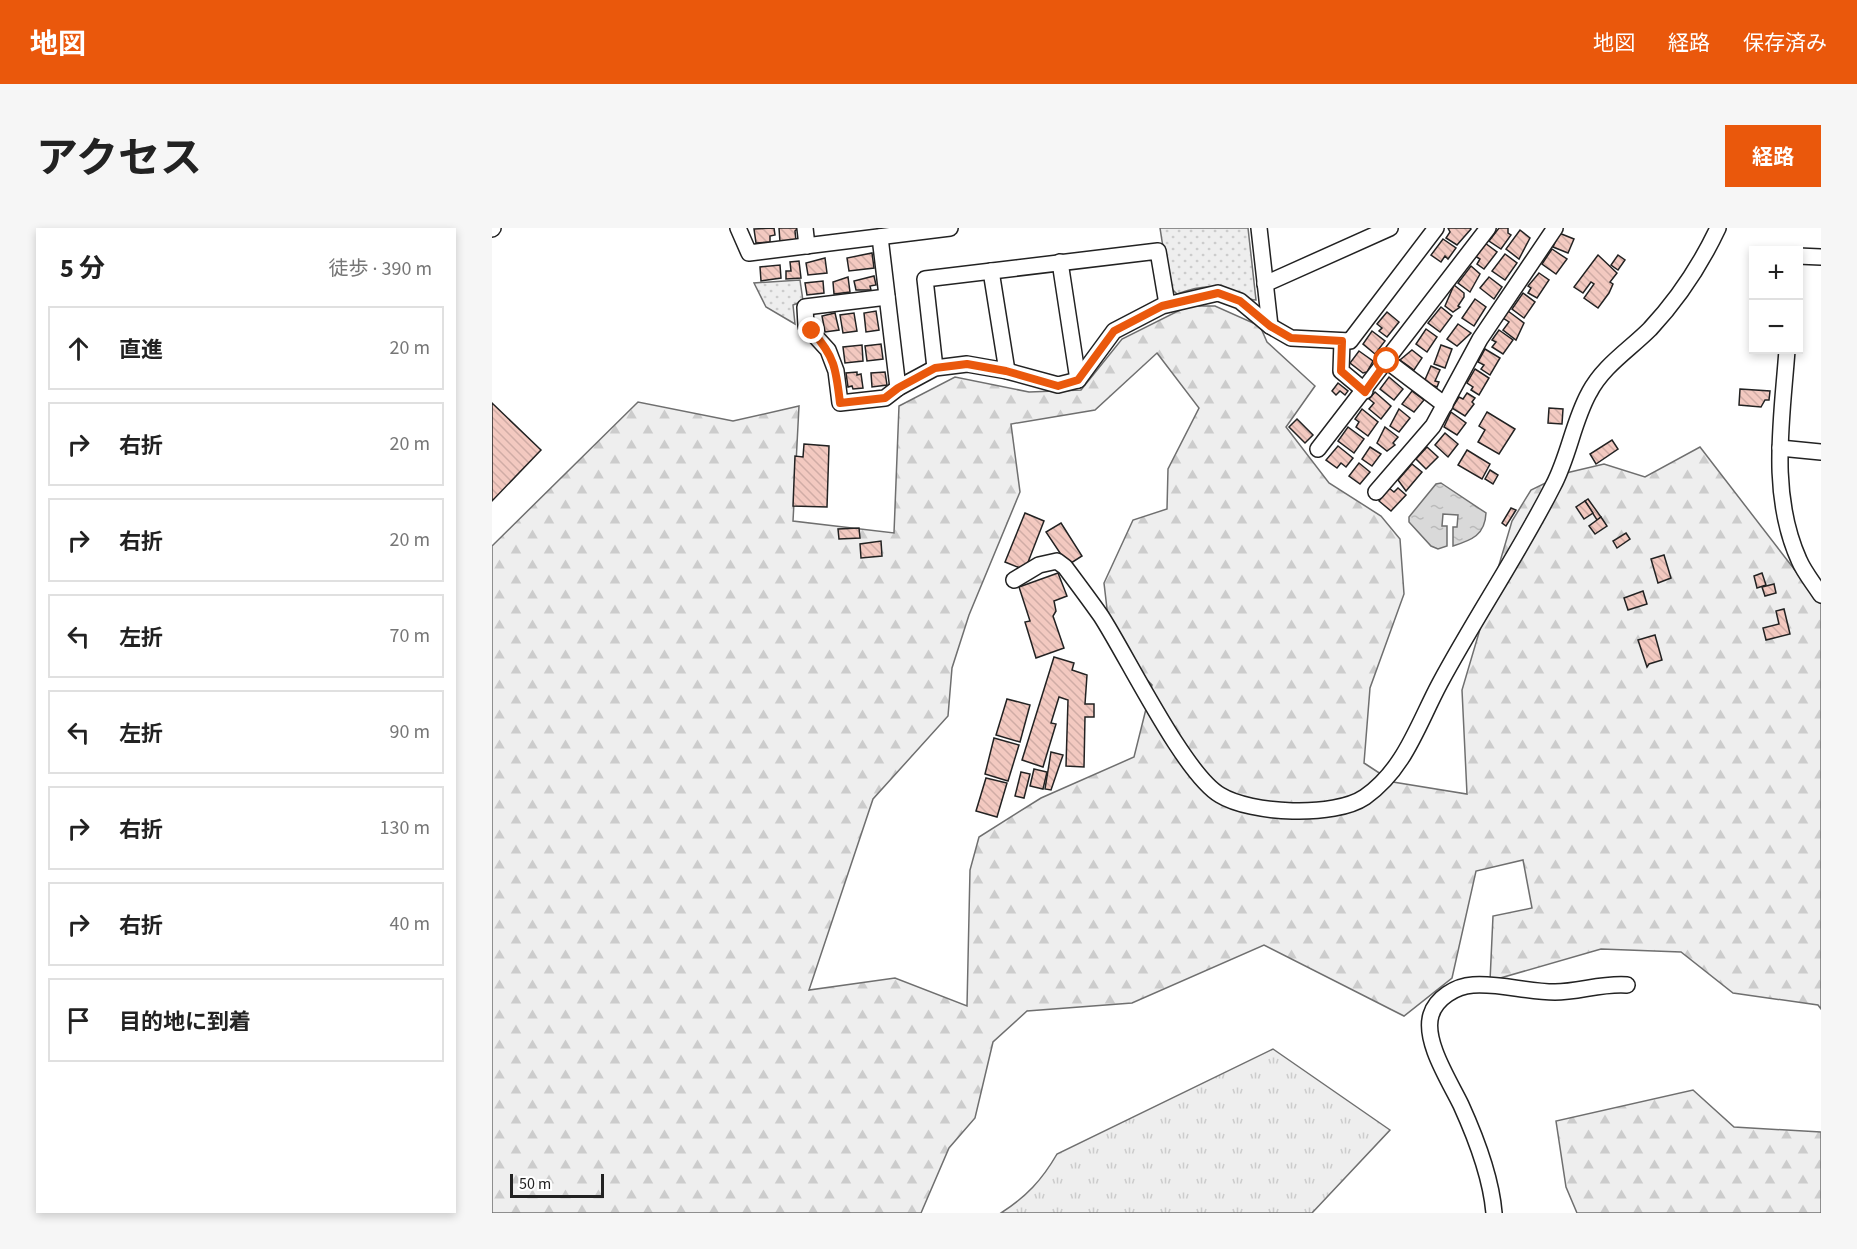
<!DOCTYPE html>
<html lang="ja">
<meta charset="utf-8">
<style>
:root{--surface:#fff;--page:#f6f6f6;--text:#222;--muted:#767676;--line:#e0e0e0;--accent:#ea580c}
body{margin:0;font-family:"Source Sans 3","Noto Sans JP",sans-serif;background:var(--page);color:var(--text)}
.controls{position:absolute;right:18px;top:18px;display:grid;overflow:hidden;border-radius:0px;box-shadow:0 3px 9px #0003}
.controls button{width:54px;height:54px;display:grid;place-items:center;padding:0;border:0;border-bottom:2px solid var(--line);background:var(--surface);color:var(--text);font:30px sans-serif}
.scale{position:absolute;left:18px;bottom:15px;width:94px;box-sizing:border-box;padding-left:6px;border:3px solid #222;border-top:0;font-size:16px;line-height:21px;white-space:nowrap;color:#222;-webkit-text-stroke:4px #fff;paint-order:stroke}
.stop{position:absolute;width:18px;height:18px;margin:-14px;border:4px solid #ea580c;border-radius:50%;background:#fff}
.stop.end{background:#ea580c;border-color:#fff;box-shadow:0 2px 6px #0008}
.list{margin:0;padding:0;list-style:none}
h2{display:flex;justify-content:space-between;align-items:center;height:78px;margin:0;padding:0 24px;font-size:26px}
h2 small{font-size:20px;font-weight:400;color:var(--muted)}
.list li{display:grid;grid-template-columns:39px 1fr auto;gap:18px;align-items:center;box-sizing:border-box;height:84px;margin:0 12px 12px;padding:0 12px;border:2px solid var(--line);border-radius:0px}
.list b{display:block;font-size:22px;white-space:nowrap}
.list em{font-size:20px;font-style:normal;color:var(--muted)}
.icon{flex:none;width:33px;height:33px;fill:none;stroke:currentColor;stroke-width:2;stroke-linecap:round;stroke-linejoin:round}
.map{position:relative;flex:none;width:1329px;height:985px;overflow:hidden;border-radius:0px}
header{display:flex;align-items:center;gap:36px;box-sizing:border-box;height:84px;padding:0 30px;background:var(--accent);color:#fff}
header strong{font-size:28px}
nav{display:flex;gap:33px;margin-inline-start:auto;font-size:21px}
.intro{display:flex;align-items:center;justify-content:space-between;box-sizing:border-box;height:144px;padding:0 36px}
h1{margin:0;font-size:42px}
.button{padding:15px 27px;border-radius:0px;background:var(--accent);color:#fff;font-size:21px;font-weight:700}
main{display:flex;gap:36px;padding:0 36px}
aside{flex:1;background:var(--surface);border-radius:0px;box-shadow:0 3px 9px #0003}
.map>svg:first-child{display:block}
.grass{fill:url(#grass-tufts);stroke:#6f6f6f;stroke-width:1.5}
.forest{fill:url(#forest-firs);stroke:#6f6f6f;stroke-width:1.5;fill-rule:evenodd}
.park{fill:url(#park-dots);stroke:#6f6f6f;stroke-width:1.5}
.water{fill:url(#water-ripples);stroke:#6f6f6f;stroke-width:1.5}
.building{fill:url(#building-back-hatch);stroke:#222;stroke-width:1.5}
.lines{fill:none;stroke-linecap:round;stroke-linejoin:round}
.minor-casing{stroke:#222;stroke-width:18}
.minor{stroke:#fff;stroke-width:15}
.route{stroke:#ea580c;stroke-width:8}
</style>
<header>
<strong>地図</strong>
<nav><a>地図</a><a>経路</a><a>保存済み</a></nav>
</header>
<div class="intro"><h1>アクセス</h1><a class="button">経路</a></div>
<main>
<aside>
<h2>5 分<small>徒歩 · 390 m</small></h2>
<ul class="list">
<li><svg class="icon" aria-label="ahead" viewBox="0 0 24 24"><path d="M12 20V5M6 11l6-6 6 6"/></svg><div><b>直進</b></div><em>20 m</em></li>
<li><svg class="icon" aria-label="right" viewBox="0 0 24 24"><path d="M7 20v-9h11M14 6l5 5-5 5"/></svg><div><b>右折</b></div><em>20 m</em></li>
<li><svg class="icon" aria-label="right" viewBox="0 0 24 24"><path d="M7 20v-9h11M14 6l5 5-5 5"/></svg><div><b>右折</b></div><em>20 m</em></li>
<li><svg class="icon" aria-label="left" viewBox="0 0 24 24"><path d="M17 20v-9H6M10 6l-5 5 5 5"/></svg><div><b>左折</b></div><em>70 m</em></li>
<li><svg class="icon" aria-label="left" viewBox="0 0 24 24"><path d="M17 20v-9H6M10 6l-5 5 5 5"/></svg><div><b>左折</b></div><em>90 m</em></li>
<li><svg class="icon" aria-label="right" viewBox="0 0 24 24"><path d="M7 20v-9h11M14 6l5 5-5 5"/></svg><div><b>右折</b></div><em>130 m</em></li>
<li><svg class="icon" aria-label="right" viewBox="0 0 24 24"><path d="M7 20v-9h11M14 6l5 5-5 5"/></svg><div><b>右折</b></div><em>40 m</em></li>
<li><svg class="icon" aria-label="arrive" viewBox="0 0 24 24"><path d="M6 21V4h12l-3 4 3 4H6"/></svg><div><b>目的地に到着</b></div></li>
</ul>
</aside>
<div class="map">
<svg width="1329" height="985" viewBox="0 0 1329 985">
<defs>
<pattern id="grass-tufts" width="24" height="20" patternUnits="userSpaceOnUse" patternTransform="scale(1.5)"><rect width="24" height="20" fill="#eee"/><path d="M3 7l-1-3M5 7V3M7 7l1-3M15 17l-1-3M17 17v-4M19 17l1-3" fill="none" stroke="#ccc"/></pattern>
<pattern id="forest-firs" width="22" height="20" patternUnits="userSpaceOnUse" patternTransform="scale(1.5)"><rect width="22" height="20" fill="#eee"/><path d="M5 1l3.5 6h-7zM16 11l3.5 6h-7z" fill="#ccc"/></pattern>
<pattern id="park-dots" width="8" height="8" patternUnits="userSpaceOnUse" patternTransform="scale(1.5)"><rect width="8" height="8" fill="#eee"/><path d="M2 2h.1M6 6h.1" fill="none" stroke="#ccc" stroke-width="1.8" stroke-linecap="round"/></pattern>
<pattern id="water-ripples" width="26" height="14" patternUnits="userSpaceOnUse" patternTransform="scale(1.5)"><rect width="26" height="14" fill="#d9d9d9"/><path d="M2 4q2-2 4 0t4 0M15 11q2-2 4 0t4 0" fill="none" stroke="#bababa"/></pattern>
<pattern id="building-back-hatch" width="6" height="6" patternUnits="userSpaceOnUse" patternTransform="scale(1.5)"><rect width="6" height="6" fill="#f3c9c0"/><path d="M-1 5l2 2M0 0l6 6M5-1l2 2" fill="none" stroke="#d0aca5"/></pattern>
</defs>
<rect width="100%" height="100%" fill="#fff"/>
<path class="grass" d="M781 821 898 902 820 985H509C534 969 550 952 565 926Z"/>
<g class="forest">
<path d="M696 78H723L768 98 775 114 823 158 794 199 837 255 889 288 908 311 912 366 878 460 872 535 901 554 975 566 970 462 1020 293 1039 262 1074 245 1112 236 1153 249 1208 219 1329 376V781L1326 777 1241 765 1189 724 1109 721 998 753 1001 688 1040 680 1031 632 984 643 960 750 912 788 772 717 640 775 535 783 501 814 483 890 457 920 429 985H0V318L146 174 241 193 307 178 301 293 402 305 407 178 463 149 537 164 589 162 630 111ZM665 125 707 180 676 241 675 281 641 292 612 355 619 415 660 457 642 529 549 570 487 609 478 642 475 778 403 750 317 762 381 571 456 488 460 440 477 387 528 264 519 196 603 182Z"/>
<path d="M1201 862 1242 899 1329 904V985H1085L1074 959 1064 893Z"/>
</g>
<g class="park">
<path d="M668 0H756L764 72C754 72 751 66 742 63 723 55 703 59 685 66L677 58Z"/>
<path d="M308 52 311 73 301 77 303 96 274 79 262 55Z"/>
</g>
<path class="water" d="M949 255 994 285C993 307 980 312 961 318V299H965L966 287 951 286 950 298H955V318L946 321 939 318 917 294V289L944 256Z"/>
<g class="building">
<path d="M282 0 283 7 278 8V14L264 15 262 1Z"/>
<path d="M287 0H306L303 3 304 13 288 14Z"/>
<path d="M956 0H978L979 1 965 17 954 10 958 4Z"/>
<path d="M1007 0H1016V5L1019 7 1009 21 997 13Z"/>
<path d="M1028 2 1038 10 1027 31 1014 21Z"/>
<path d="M1067 5 1082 11 1076 25 1061 19Z"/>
<path d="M951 11 964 20 956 31 953 28 949 34 939 27Z"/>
<path d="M993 15 1005 24 992 41 985 36 988 31 983 28Z"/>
<path d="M1060 21 1075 31 1064 46 1050 36Z"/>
<path d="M380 25 382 40 357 43 355 30Z"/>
<path d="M1013 26 1025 35 1013 52 1000 43Z"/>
<path d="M1106 27 1125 45 1118 54 1121 56 1117 65 1106 80 1092 70 1102 56 1099 54 1091 65 1082 59Z"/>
<path d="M1126 27 1133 32 1126 42 1119 37Z"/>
<path d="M333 30 335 45 316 47 314 35Z"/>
<path d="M307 33 309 50 294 51V43H299L298 34Z"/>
<path d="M288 37 289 50 269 53 268 39Z"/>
<path d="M979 38 988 46 978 64 966 55Z"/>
<path d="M1047 45 1057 52 1045 70 1036 65 1039 60 1036 58Z"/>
<path d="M382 48 384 57 378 58 379 62H364L362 53Z"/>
<path d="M356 49 358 64 342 66 341 54Z"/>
<path d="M997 49 1010 59 1002 71 988 60Z"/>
<path d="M331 53 332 65 315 67 313 55Z"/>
<path d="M962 57 972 65V69L966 78 968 79 961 84 953 78Z"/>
<path d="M1031 65 1043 74 1032 90 1020 81Z"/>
<path d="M983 71 994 79 982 98 970 90Z"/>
<path d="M949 79 960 88 948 104 936 95Z"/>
<path d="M384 83 387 102 374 104 372 85Z"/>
<path d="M1016 83 1032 95 1024 112 1011 102 1017 94 1011 90Z"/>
<path d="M895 84 907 94 895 109 887 103 890 100 885 96Z"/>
<path d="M343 85 347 102 333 104 330 88Z"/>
<path d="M362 85 365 103 351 105 348 87Z"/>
<path d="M966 96 979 105 965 118 955 111Z"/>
<path d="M934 101 945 109 935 124 924 116Z"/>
<path d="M1007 102 1021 112 1011 126 1000 119 1004 114 1000 112Z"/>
<path d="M880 103 893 113 883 126 871 116Z"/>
<path d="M389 116 391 131 375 133 373 118Z"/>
<path d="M370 117 371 133 353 135 351 119Z"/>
<path d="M949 117 960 121 953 140 942 136Z"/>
<path d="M993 121 1008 130 998 147 989 141 992 137 986 134Z"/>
<path d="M920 122 930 130 922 142 908 132Z"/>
<path d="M867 123 881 133 875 144 871 145 858 135Z"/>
<path d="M939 138 948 142 943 153 947 154 945 159 932 154Z"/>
<path d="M983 141 997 150 987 167 979 162 981 159 975 155Z"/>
<path d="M365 144V147L369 146 371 160 361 161 360 158 356 159 354 145Z"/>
<path d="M393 144 395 157 380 159 379 145Z"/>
<path d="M897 149 911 161 902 172 888 161Z"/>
<path d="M846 155 856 163 853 167 848 163 844 167 840 163Z"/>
<path d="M1248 161 1278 163 1277 172H1273L1269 179 1247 177Z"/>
<path d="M920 163 932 172 922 184 910 176Z"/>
<path d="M883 164 899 178 889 191 877 181 882 175 877 171Z"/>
<path d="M975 165 983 170 980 174 982 176 973 188 960 180 967 169 971 171Z"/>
<path d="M0 175 49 222 0 273Z"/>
<path d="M1057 180 1071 181 1070 196 1056 195Z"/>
<path d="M870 181 886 194 876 208 864 199 867 194 863 191Z"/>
<path d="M907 181 918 190 907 204 898 198Z"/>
<path d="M959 184 974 195 965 207 952 199Z"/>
<path d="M995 184 1023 201 1007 226 986 214 993 202 987 198Z"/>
<path d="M805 191 821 207 813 215 797 199Z"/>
<path d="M856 199 872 211 862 225 846 213Z"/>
<path d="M893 199 906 209 901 215 903 217 895 223 885 215Z"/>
<path d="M953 205 966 216 956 229 943 217Z"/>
<path d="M1120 212 1126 221 1104 236 1098 226Z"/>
<path d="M312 216 337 218 335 279 301 278 303 228 311 229Z"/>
<path d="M846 218 861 230 854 239 849 235 845 240 834 232Z"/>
<path d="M878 219 889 226 880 238 870 231Z"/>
<path d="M935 219 946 229 934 241 924 231Z"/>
<path d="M975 222 998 236 990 251 966 237Z"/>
<path d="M867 235 878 244 868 256 857 248Z"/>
<path d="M920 236 930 244 914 263 906 252Z"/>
<path d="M998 242 1006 247 1001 256 993 251Z"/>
<path d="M897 260 902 264 906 260 914 267 899 283 887 273Z"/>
<path d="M1096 271 1109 289 1105 292 1093 273Z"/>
<path d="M1093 273 1101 285 1092 291 1084 279Z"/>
<path d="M1019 280 1024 282 1014 298 1010 295Z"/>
<path d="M533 285 552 293 533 342 513 334Z"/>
<path d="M1109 289 1115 298 1103 306 1097 298Z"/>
<path d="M569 295 590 328 576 337 554 304Z"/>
<path d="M367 300 368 310 347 311 346 301Z"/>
<path d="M1134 305 1138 311 1125 320 1121 313Z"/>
<path d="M389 313 390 328 369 330 368 316Z"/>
<path d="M1172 327 1179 350 1166 355 1159 331Z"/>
<path d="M566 345 575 368 562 373 564 383 561 388 572 420 544 430 533 394 538 393 527 359Z"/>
<path d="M1270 345 1274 357 1265 360 1262 348Z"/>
<path d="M1282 356 1284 365 1273 368 1270 359Z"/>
<path d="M1151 363 1155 376 1136 382 1132 370Z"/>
<path d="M1292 381 1298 406 1274 412 1271 400 1287 396 1284 383Z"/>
<path d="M1163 407 1170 432 1157 436 1155 439 1146 412Z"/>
<path d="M562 429 582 435 580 442 595 447 593 476H602V489H593L592 539 574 538 576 472 567 469 559 495 564 496 551 539 530 532Z"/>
<path d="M515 471 538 477 528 514 504 507Z"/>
<path d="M502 510 527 517 516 553 493 546Z"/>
<path d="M559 524 571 527 559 562 553 561Z"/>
<path d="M542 541 555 544 551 561 538 558Z"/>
<path d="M529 544 538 546 532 570 523 568Z"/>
<path d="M494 550 515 555 505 589 484 583Z"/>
</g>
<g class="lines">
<defs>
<g id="minor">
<path d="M246 0 257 25 458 0"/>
<path d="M313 0 315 18"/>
<path d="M767 0 778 98"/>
<path d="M0 1 1 0"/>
<path d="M388 9 406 160"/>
<path d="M1306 28 1329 29"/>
<path d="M568 34 586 152"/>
<path d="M499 43 515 143"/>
<path d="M773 56 898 0"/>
<path d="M395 69 313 79 314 98 336 122 344 143 348 175 393 170 406 160 443 140 475 136 515 143 566 157 586 152 622 103 670 78 726 65 748 73 778 98 799 110 858 113 944 0"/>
<path d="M850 113 849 143 873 163"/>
<path d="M1295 122C1290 192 1277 265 1307 332 1312 344 1322 356 1329 367"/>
<path d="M895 133 953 177"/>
<path d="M443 140 433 51 666 23 675 76"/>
<path d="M1288 220 1329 224"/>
<path d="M826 221 996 0"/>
<path d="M884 264 941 198 988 111 1063 0"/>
<path d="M522 352 547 337 565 333 573 339C585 355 597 371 609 388 635 428 692 546 728 567 759 586 842 590 873 569 913 541 926 496 948 455 984 388 1027 325 1061 258 1077 228 1081 194 1097 165 1111 138 1137 122 1158 101 1185 72 1209 36 1226 0"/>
<path d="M1002 985C999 948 984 910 969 877 958 854 931 813 939 787 944 770 964 758 981 757 1008 755 1035 764 1063 764 1087 764 1110 755 1135 757"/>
</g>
</defs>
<use href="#minor" class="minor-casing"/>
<use href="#minor" class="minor"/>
</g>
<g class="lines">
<path class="route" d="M320 103C343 129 344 141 348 175L393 170 406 160 443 140 475 136 514 143 566 158 586 152 622 103 670 78 726 65 748 73 778 98 799 110 850 113 849 143 873 164 895 133"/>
</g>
</svg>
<div class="controls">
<button>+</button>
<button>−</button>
</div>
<div class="scale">50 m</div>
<div class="stop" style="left:895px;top:133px"></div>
<div class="stop end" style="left:320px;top:103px"></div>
</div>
</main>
